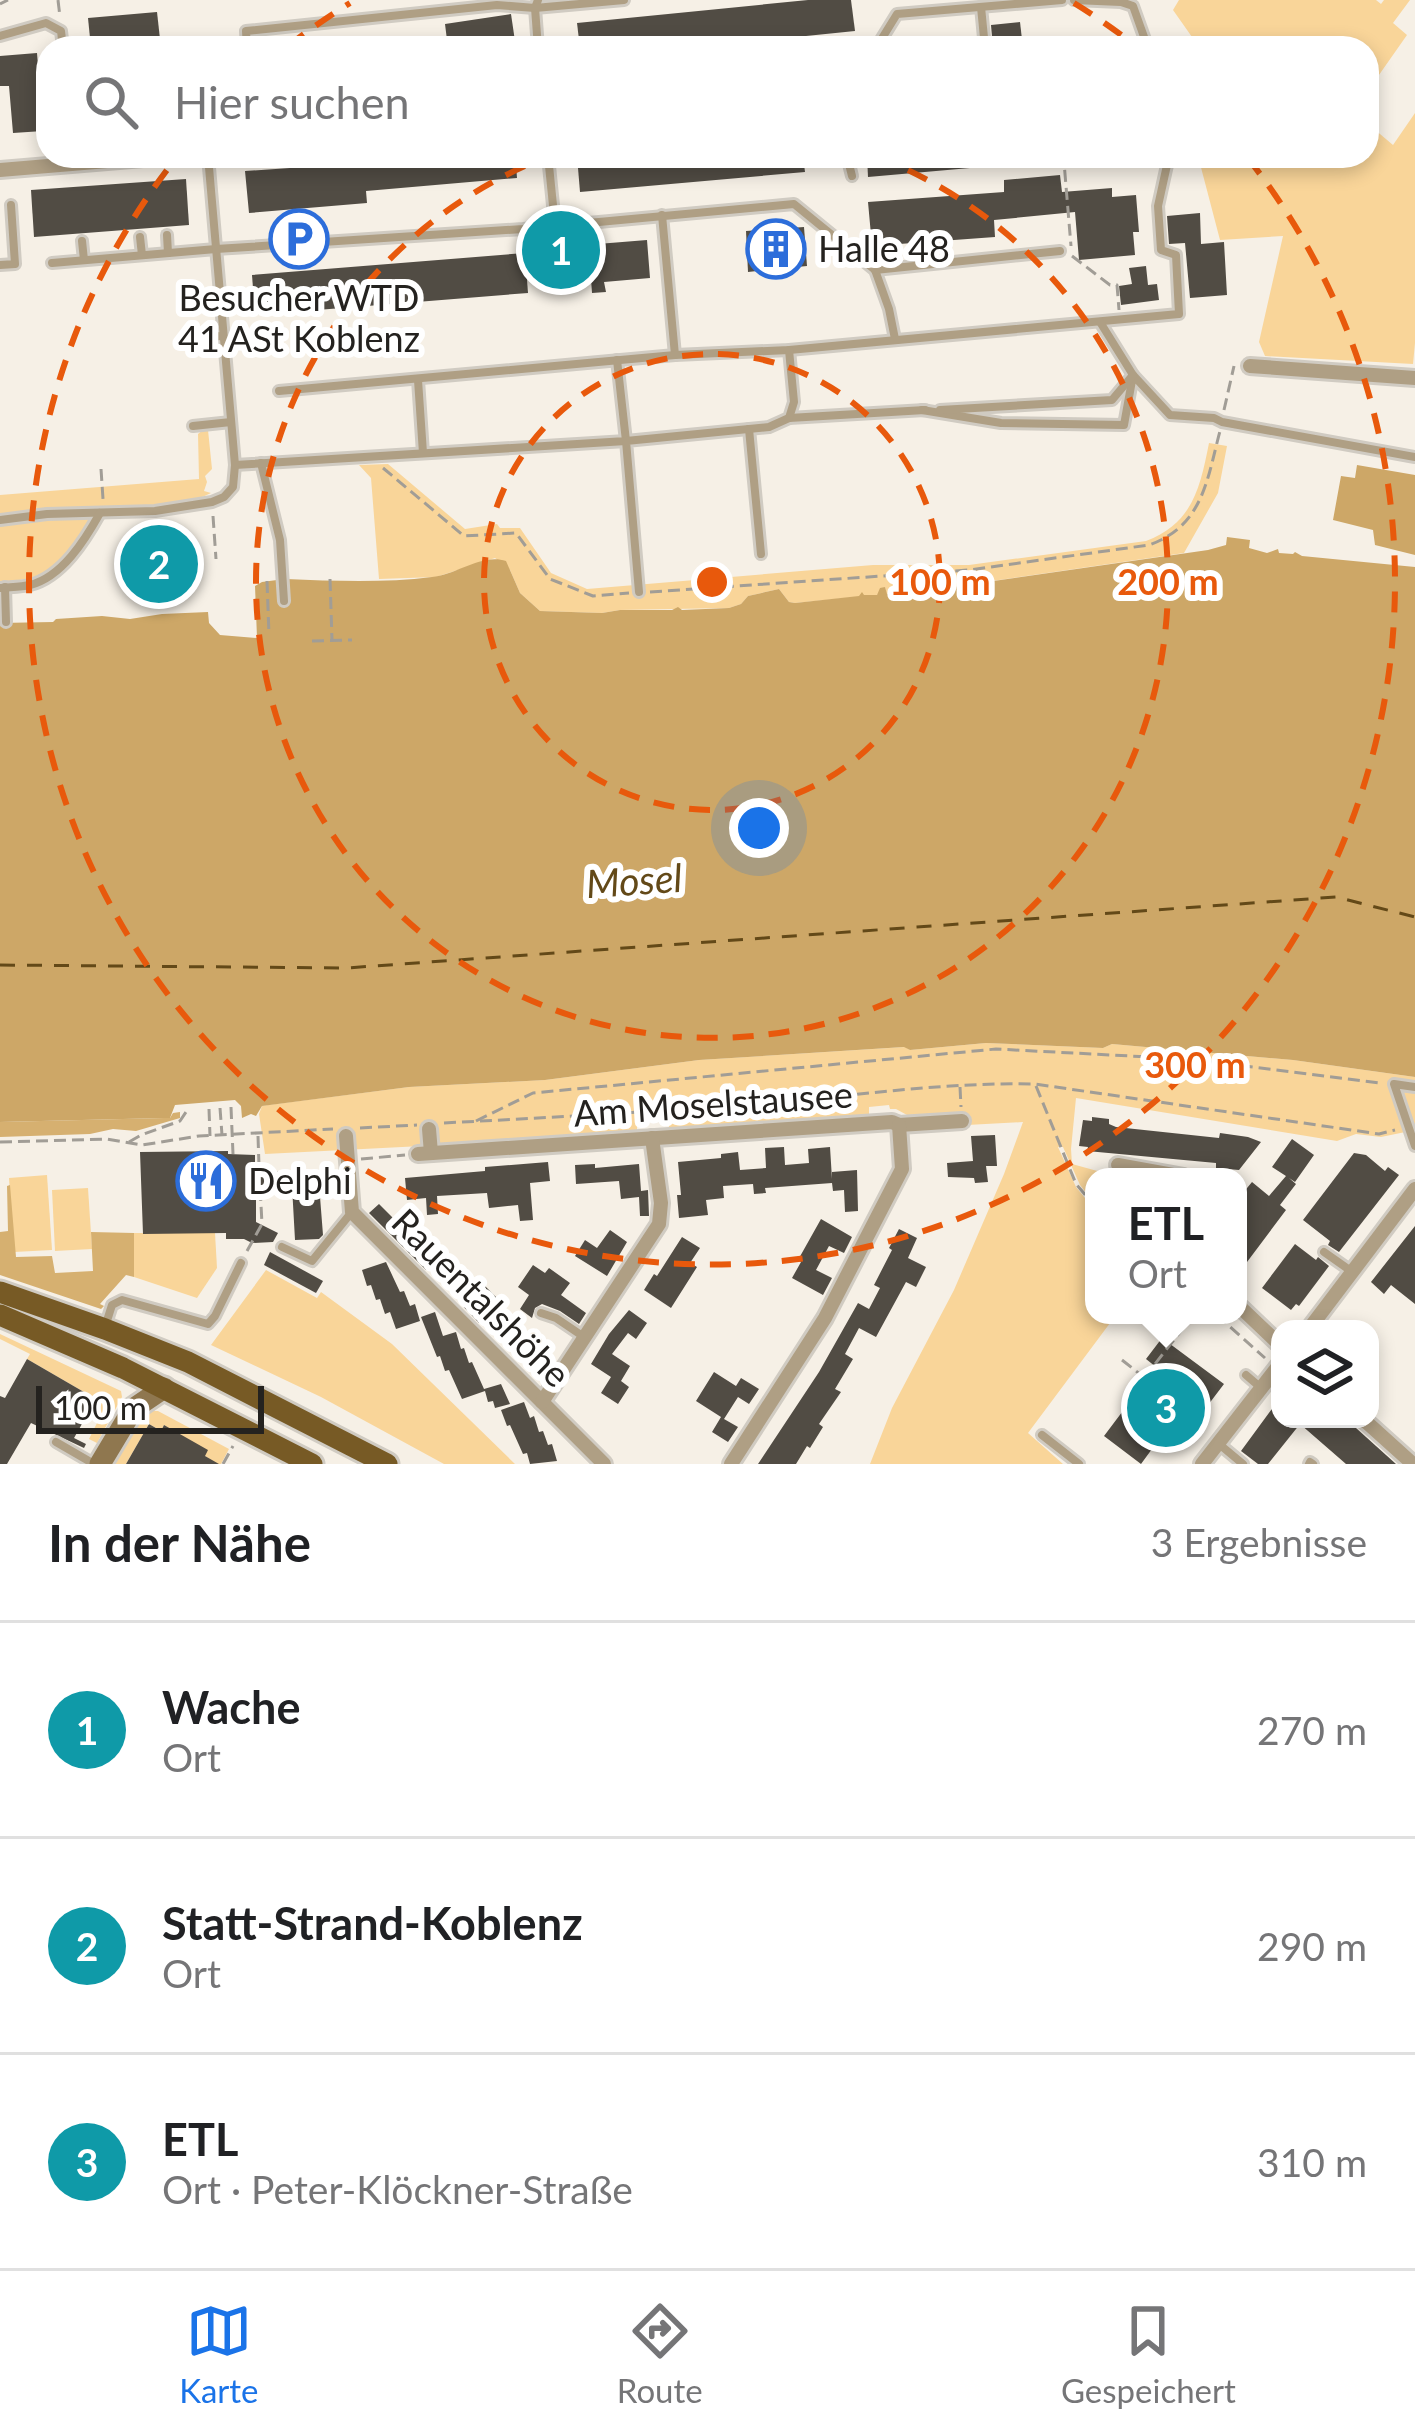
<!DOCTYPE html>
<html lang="de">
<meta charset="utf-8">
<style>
:root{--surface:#fff;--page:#f6f6f6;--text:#202124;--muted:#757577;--line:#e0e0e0;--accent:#1a73e8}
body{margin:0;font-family:Lato,sans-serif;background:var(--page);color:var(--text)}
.controls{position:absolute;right:36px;bottom:36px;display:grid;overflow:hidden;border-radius:24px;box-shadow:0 6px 18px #0003}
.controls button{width:108px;height:108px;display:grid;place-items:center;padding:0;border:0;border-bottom:3px solid var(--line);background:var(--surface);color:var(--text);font:60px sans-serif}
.scale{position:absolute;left:36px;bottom:30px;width:228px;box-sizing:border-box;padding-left:12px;border:6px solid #24221f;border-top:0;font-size:33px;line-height:42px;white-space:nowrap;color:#24221f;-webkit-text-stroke:9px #fff;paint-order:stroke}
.you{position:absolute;left:759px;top:828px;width:42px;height:42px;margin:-30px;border:9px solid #fff;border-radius:50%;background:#1a73e8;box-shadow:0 0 0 18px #1a73e833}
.badge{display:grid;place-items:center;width:78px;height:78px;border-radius:50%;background:var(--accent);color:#fff;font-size:39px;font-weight:700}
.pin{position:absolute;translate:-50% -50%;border:6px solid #fff;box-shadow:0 3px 12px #0006}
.popup{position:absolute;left:1085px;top:1168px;width:162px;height:156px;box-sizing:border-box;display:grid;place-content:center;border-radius:24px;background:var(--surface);filter:drop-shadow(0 3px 9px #0005);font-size:39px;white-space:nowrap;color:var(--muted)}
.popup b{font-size:45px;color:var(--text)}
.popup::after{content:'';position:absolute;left:50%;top:100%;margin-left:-24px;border:24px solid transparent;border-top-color:var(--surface)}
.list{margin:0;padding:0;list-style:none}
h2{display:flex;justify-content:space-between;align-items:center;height:156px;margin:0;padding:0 48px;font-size:51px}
h2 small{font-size:39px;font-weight:400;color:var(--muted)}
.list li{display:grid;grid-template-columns:78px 1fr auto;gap:36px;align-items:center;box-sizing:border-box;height:216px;padding:0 48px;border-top:3px solid var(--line)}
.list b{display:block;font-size:45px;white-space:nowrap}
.list p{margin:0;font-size:39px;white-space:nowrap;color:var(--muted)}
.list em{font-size:39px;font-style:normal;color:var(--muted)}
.icon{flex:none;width:66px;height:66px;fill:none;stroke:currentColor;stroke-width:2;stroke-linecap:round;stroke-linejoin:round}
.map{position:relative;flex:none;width:1415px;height:1464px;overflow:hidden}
.search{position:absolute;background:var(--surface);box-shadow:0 6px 18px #0003;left:36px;right:36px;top:36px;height:132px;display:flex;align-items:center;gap:30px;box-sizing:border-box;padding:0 42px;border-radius:36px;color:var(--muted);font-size:45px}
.sheet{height:804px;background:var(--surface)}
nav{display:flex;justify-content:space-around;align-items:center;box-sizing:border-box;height:168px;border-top:3px solid var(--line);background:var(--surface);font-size:33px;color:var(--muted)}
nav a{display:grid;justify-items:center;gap:6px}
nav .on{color:var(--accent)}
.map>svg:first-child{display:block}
.green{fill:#f9d599}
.forest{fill:#d6b070}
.water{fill:#cda767}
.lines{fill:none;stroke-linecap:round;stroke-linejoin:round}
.ferry{stroke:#634918;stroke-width:3;stroke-dasharray:15 12;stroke-linecap:butt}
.building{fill:#514c44}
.lane-casing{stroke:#d0cbc2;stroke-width:14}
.street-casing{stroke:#d0cbc2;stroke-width:20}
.secondary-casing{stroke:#d0cbc2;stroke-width:27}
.primary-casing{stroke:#d0cbc2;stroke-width:27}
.path{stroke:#a19d96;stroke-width:3;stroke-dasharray:12 6;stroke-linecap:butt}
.lane{stroke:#af9f84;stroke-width:8}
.street{stroke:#af9f84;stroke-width:14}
.secondary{stroke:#8f774f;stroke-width:21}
.primary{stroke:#775a25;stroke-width:21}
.ring{fill:none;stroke:#e8590c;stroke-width:6;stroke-dasharray:21 15}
.labels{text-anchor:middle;stroke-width:12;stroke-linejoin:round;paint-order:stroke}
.poi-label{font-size:36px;fill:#24221f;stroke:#fff;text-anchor:start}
.street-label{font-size:36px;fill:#24221f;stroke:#fff}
.water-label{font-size:39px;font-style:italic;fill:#634918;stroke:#fff}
.centre{fill:#e8590c;stroke:#fff;stroke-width:6}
.ring-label{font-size:36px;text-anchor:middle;font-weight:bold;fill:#e8590c;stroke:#fff;stroke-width:12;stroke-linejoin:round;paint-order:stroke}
</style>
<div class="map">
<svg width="1415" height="1464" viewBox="0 0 1415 1464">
<rect width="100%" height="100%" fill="#f6f0e6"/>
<g class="green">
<path d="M1179 0H1376L1381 4 1384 0H1410L1393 23 1407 35 1367 92V48H1192V37L1173 10Z"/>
<path d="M1415 113V343L1413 364 1265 356 1259 342 1283 236 1220 240 1198 156H1367V123L1393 145Z"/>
<path d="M203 430H208L212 469 205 476 207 482 204 491 211 493C177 510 134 507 97 508 64 509 32 512 0 515V495L199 479 198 434Z"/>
<path d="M1209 443 1227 446 1218 493 1184 553 910 593 886 594 885 587 877 595 795 603 789 602 779 589 748 596 741 604 729 608 620 610 602 613 540 611 520 593 510 570 495 558 436 577 379 579 371 478 359 465 388 464 465 529 497 524 500 528H520L551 573 587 589 873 565H969L1146 541C1193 523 1200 488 1209 443Z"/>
<path d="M89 517 92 521 88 528C57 567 52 579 0 582V525Z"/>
<path d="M986 1043 1103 1048 1112 1044 1293 1060 1415 1077V1130L1381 1137 1356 1134 1337 1141 1076 1098 1071 1149 1072 1164 1101 1172V1177H1094V1203L1080 1185 1063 1147H1058L1076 1187 1094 1209V1315H1116L1028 1433 1063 1464H870L892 1408 954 1290 1004 1174 1023 1122 967 1125V1118L962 1113 907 1115 896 1109H890L889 1105 869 1107V1117L670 1130 667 1119 637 1121V1135L265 1154 259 1114 262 1106 268 1105 409 1087 545 1080 699 1060 905 1047 910 1050Z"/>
<path d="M47 1175 52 1250 14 1252 9 1178Z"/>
<path d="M88 1188 92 1249 55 1251 52 1190Z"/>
<path d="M134 1233H215L217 1268 197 1298 134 1277Z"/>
<path d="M266 1270 317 1298 321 1292 392 1344 515 1464H444L321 1397 211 1345Z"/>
<path d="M0 1334 121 1391 122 1397 97 1443 89 1439 100 1417 90 1411 96 1399 27 1359 30 1354 0 1339Z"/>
<path d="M143 1411H158L229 1449 221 1464H216L164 1425 161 1431 149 1424 126 1464H109Z"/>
</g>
<g class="forest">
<path d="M180 1112V1118L136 1131 113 1129 90 1134 0 1137V1122L164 1118H170L173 1113Z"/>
<path d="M10 1185 16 1257 52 1256 55 1273 93 1271 91 1232 134 1233V1277L126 1275 100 1304 104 1306 101 1309 0 1275V1232L8 1231 7 1186Z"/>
</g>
<g class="water">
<path d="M1357 465 1415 475V555L1375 545 1373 530 1333 520 1341 476 1355 478Z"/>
<path d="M1227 537 1250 540 1249 548 1267 553 1278 549 1279 553 1293 554 1295 552 1302 556 1415 567V1077L1293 1060 1112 1044 1103 1048 986 1043 910 1050 904 1047 699 1060 545 1080 409 1087 262 1106 256 1116 251 1114 242 1118 241 1106 235 1100 175 1105 170 1118H164L0 1122V623L53 622 56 619 102 616 130 619 162 614 208 612 209 623 220 635 257 638 255 586 262 582 277 580V561H285L286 579C334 581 385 583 432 577 456 575 482 553 506 561L520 593 540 611 602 613 620 610H672L678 607 682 610 729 608 741 604 748 596 779 589 789 602 795 603 859 596 862 592 864 595H877L880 588 885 587 887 594 910 593 1208 550 1226 545Z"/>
</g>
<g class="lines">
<path class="ferry" d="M0 965 346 968 1336 897 1415 917"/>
</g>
<g class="building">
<path d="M808 0H851L855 31 688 48H580L577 23Z"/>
<path d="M157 12 161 48H91L88 18Z"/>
<path d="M511 14 516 48H448L445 24Z"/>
<path d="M1020 22 1023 48H993L991 25Z"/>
<path d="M37 53 43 131 13 133 9 86H0V56Z"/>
<path d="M462 156H508L509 166 516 165 517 178 366 191 367 203 249 213 245 171Z"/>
<path d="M577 156H803L805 172 580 192Z"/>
<path d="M867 156H1004V165L868 177Z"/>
<path d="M1060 175 1062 192 1112 188V197L1136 195 1139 232H1133L1135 255 1079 260 1075 212 994 220 995 237 872 246 868 202 1004 192V180Z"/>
<path d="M186 179 189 225 34 237 31 190Z"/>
<path d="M1200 213 1201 244 1224 242 1227 295 1190 298 1185 243 1169 244 1167 216Z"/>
<path d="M804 227 807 266 748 272 746 231Z"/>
<path d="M571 233 573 246 647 240 650 278 604 282 606 292 592 293 590 265 550 268 548 235Z"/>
<path d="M525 253 528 293 255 315 252 275Z"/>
<path d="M1146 266 1148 285 1157 284 1159 300 1121 305 1119 286 1132 284 1129 268Z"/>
<path d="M1092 1117 1109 1119V1124L1116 1127 1219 1138 1220 1133 1248 1137 1261 1142 1239 1170 1216 1168V1163L1087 1151 1088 1147 1079 1146 1083 1120 1092 1121Z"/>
<path d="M995 1135 997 1166H986L988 1182 975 1183 974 1178 948 1177 947 1163 973 1161 971 1136Z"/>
<path d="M1292 1139 1314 1155 1295 1182 1289 1178 1296 1184 1280 1205 1286 1210 1238 1274V1199L1252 1182 1269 1196 1286 1176 1272 1167Z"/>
<path d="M784 1147 785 1165 809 1163 808 1149 830 1147 832 1179V1172L857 1170 858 1211 845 1212 844 1190 833 1191 832 1183 765 1188 766 1193 754 1194 753 1184 723 1186 724 1198 706 1200 708 1215 679 1218 677 1195H681L678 1162 721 1158V1154L738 1152 740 1170 766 1168 765 1148Z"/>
<path d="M228 1151V1154L255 1155V1166H264L265 1171H335V1184H319L323 1235 319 1239 295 1240 292 1186H256V1222L278 1233 273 1242 252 1243 244 1239H226V1233L143 1234 140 1152Z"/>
<path d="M1354 1153 1366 1155 1385 1171 1388 1167 1399 1175 1339 1252 1328 1245 1330 1241 1303 1220Z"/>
<path d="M548 1162 550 1181 530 1183 533 1220 520 1221 518 1205 489 1208 487 1193 437 1196 438 1214 427 1215 426 1198 407 1200 405 1178 485 1171V1167Z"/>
<path d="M595 1164V1168L639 1164 641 1191 648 1190 649 1216H640L639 1197 621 1199 619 1181 576 1184 575 1165Z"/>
<path d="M379 1204 431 1256 439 1248H443L461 1266 444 1283 429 1267 426 1270 369 1213Z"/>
<path d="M821 1219 852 1237 844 1253 829 1246 816 1270 832 1278 823 1295 792 1278 801 1262 798 1260Z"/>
<path d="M1415 1226V1304L1391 1285 1384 1294 1371 1282Z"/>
<path d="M899 1229 917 1238 908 1258 926 1267 916 1287 906 1282 876 1337 859 1328 845 1354 853 1359 835 1389 841 1392 819 1424 823 1427 810 1448 807 1446 796 1464H758L819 1372 858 1303 869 1309 880 1288 874 1285 892 1250 889 1248Z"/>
<path d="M610 1230 627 1242 607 1276 575 1256 585 1240 597 1248Z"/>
<path d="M682 1237 700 1248 690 1263 697 1267 671 1308 644 1290 654 1274 657 1276Z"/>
<path d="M1295 1244 1316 1260 1318 1257 1329 1266 1299 1306 1296 1304 1291 1310 1262 1288Z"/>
<path d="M270 1252 323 1281 316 1293 264 1265Z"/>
<path d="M386 1262 400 1292 404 1291 410 1306 415 1304 420 1321 396 1329 390 1312 385 1314 380 1299 376 1300 371 1285 367 1286 362 1270Z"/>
<path d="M533 1265 545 1273 549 1268 570 1283 561 1295 586 1313 579 1324 560 1311 542 1304 535 1308 532 1318 520 1309 529 1295 518 1287Z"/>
<path d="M481 1282 501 1302 479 1323 460 1303Z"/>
<path d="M629 1310 647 1323 636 1339 628 1333 612 1354 630 1366 621 1381 629 1387 618 1404 601 1393 611 1377 591 1364 609 1334Z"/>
<path d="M435 1312 443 1336 456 1332 461 1349 464 1348 469 1363 472 1362 484 1389 501 1384 510 1404 495 1408 493 1401 488 1402 485 1391 462 1399 449 1370 445 1371 440 1356 437 1357 421 1317Z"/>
<path d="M1162 1338 1224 1384 1186 1434 1171 1423 1141 1464 1104 1436 1156 1367 1146 1359Z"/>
<path d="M27 1359 96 1399 74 1438 86 1444 84 1448 31 1423 7 1464H0V1396L5 1398Z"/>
<path d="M714 1372 736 1386 741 1378 759 1389 749 1404 738 1397 724 1419 738 1427 728 1442 712 1432 721 1417 696 1401Z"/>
<path d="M1280 1398V1419H1346L1396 1464H1346L1300 1424 1268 1464H1258L1241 1451Z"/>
<path d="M524 1402 530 1418 534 1416 539 1432 543 1431 548 1445 552 1444 557 1461 530 1464 527 1453 523 1454 510 1425 507 1426 501 1410Z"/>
<path d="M149 1424 161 1431 164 1425 208 1450 205 1456 219 1464H126Z"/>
</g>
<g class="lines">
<defs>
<g id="lane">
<path d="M538 0 535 8 538 48"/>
<path d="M1074 0 1121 2 1133 6 1148 48"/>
<path d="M981 7 985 48"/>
<path d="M0 36 46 23 61 31 63 48"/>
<path d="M247 48 246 31 497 5 535 8 624 0"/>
<path d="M876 48 897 14 1062 0"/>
<path d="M256 156V160L300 156"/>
<path d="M548 156 555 225"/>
<path d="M847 156 852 176"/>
<path d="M662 215 675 355"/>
<path d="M167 235 168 253"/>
<path d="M140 237 142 255"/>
<path d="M82 241 84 260"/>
<path d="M52 263 216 249 523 229 794 204 875 270 889 309 895 339"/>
<path d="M0 265 15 264 11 205"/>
<path d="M875 270 1060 251"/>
<path d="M186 338 222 336"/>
<path d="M418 380 423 453"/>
<path d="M279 391 675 355 789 350 1179 314 1176 255 1161 250 1158 206 1169 156"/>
<path d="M922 410 1001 423 1124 425 1133 375 1170 415 1214 418 1222 422 1415 457"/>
<path d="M940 410 1112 400 1133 375 1100 322"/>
<path d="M789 418 925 410"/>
<path d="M193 426 231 422"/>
<path d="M749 429 761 554"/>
<path d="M261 463 280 540 284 601"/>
<path d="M235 465 626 441 617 360"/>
<path d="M0 520 47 514 155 511 212 502 224 497 233 487 235 465 208 156"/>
<path d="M5 587 6 622"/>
<path d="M0 588C10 587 21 587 30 585 62 577 85 540 100 513"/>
<path d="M639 592 626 441 769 427 789 418 794 402 789 350"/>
<path d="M1415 1087 1394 1084 1415 1146"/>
<path d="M282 1247 312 1261 351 1213"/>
<path d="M1324 1252 1351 1271"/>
<path d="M541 1313 556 1318 584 1337"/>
<path d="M105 1327 112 1305 122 1300 208 1324 215 1316 241 1263"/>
<path d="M1246 1375 1260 1387"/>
<path d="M1042 1435 1079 1464"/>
<path d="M56 1442 94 1464"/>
<path d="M1219 1444 1243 1464"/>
<path d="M1309 1464 1310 1462 1313 1464"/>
</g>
<g id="street">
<path d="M0 170 167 156"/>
<path d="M1250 366 1415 378"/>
<path d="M429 1129 431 1153"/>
<path d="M346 1136 352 1212 604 1464"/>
<path d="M418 1154 892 1122 899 1125 962 1121"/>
<path d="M1118 1165 1184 1177"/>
<path d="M1238 1305 1280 1345"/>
<path d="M1309 1329 1415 1189"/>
<path d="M542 1402 659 1224 661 1203 652 1138"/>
<path d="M1363 1419 1413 1464"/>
<path d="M731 1464 825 1318 902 1169 899 1125"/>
<path d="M1202 1464 1280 1364"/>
</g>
<path id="secondary" d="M100 1464 133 1409 164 1388"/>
<g id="primary">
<path d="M0 1292 105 1329 188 1362 387 1464"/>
<path d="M0 1315 123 1368 312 1464"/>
</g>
</defs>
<use href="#lane" class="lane-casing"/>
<use href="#street" class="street-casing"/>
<use href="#secondary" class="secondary-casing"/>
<use href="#primary" class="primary-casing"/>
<g class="path">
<path d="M58 0 60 17"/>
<path d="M0 4 8 0"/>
<path d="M1056 156 1064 162 1071 246"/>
<path d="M1072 256 1110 285H1117L1119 310"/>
<path d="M1224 410 1234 366"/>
<path d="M383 468 464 536 516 533 550 579 593 596 629 593"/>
<path d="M101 469 103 499"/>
<path d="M213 516 216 559"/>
<path d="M330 579 332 640"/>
<path d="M267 581 269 635"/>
<path d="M650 592 969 570 1149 545C1203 526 1207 480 1220 431"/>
<path d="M312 641 352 640"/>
<path d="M1036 1086 1076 1184 1094 1205"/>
<path d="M960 1087 961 1107"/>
<path d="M231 1107 233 1154"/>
<path d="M220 1108 222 1135"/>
<path d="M209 1109 210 1136"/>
<path d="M476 1121 533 1093 996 1049 1188 1059 1380 1083"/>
<path d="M444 1123C558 1117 672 1111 786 1101 869 1094 951 1082 1035 1084L1379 1134 1395 1130"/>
<path d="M360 1128 417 1125"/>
<path d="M258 1136 259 1166"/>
<path d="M0 1142 107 1139 142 1145 199 1136 333 1129"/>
<path d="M129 1142 141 1135 180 1121 186 1112"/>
<path d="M361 1159 405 1155"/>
<path d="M247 1251 262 1224 260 1186"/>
<path d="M1217 1315 1265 1358"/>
<path d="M1122 1360 1160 1390"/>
<path d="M1144 1378 1184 1327"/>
<path d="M1167 1429 1175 1435"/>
<path d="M223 1464 233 1446"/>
</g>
<use href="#lane" class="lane"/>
<use href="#street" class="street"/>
<use href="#secondary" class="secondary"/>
<use href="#primary" class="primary"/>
</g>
<g class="ring">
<circle cx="712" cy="582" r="228"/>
<path d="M875 156A456 456 0 1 1 549 156"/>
<path d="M287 47A683 683 0 0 1 350 3M1074 3A683 683 0 0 1 1137 47M1247 157A683 683 0 1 1 177 157"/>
</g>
<defs>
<symbol id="parking-ring" viewBox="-11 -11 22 22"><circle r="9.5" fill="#fff" stroke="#2c6dda" stroke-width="1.5"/><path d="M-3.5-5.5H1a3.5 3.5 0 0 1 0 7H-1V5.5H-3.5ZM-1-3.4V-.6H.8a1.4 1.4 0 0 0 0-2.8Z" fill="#2c6dda"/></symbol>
<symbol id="building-ring" viewBox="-11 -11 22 22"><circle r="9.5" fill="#fff" stroke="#2c6dda" stroke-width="1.5"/><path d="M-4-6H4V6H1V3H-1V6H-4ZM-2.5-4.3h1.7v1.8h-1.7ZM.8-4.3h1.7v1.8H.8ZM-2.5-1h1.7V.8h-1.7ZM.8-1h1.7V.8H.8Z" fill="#2c6dda"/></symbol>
<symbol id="restaurant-ring" viewBox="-11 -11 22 22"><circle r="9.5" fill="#fff" stroke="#2c6dda" stroke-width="1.5"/><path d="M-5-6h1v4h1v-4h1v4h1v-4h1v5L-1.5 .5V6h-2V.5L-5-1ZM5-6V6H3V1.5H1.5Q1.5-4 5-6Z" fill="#2c6dda"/></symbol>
</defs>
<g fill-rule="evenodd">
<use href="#parking-ring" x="266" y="206" width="66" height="66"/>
<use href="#building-ring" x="743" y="216" width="66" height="66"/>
<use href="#restaurant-ring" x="173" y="1148" width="66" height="66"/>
</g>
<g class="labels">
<g class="poi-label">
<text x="818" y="262">Halle 48</text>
<text x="299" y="311" text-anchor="middle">Besucher WTD<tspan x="299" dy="41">41 ASt Koblenz</tspan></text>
<text x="248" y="1194">Delphi</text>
</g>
<g class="street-label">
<text transform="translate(713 1104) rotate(-4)" y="13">Am Moselstausee</text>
<text transform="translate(481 1298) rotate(45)" y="13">Rauentalshöhe</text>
</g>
<g class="water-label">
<text transform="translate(634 881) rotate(-4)" y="14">Mosel</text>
</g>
</g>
<circle cx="712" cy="582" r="18" class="centre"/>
<g class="ring-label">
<text x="940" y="595">100 m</text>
<text x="1168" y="595">200 m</text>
<text x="1195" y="1078">300 m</text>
</g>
</svg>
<div class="controls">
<button><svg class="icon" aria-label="layers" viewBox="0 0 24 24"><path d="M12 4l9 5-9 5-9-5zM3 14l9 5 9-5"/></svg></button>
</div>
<div class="scale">100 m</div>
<div class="you"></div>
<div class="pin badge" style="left:561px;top:250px;background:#0f9aa8">1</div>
<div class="pin badge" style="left:159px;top:564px;background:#0f9aa8">2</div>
<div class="pin badge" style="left:1166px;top:1408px;background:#0f9aa8">3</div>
<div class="popup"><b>ETL</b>Ort</div>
<div class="search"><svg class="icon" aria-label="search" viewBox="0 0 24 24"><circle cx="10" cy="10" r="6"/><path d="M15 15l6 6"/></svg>Hier suchen</div>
</div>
<section class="sheet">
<h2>In der Nähe<small>3 Ergebnisse</small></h2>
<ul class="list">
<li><span class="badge" style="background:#0f9aa8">1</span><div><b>Wache</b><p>Ort</p></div><em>270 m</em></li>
<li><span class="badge" style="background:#0f9aa8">2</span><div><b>Statt-Strand-Koblenz</b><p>Ort</p></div><em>290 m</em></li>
<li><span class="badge" style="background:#0f9aa8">3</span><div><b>ETL</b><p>Ort · Peter-Klöckner-Straße</p></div><em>310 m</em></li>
</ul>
</section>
<nav>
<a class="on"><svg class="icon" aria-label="map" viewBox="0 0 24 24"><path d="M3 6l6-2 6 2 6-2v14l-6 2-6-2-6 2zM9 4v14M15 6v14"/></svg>Karte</a>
<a><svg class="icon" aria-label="directions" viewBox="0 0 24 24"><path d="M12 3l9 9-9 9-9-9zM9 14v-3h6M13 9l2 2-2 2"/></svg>Route</a>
<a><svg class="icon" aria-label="saved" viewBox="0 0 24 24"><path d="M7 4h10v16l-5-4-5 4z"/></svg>Gespeichert</a>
</nav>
